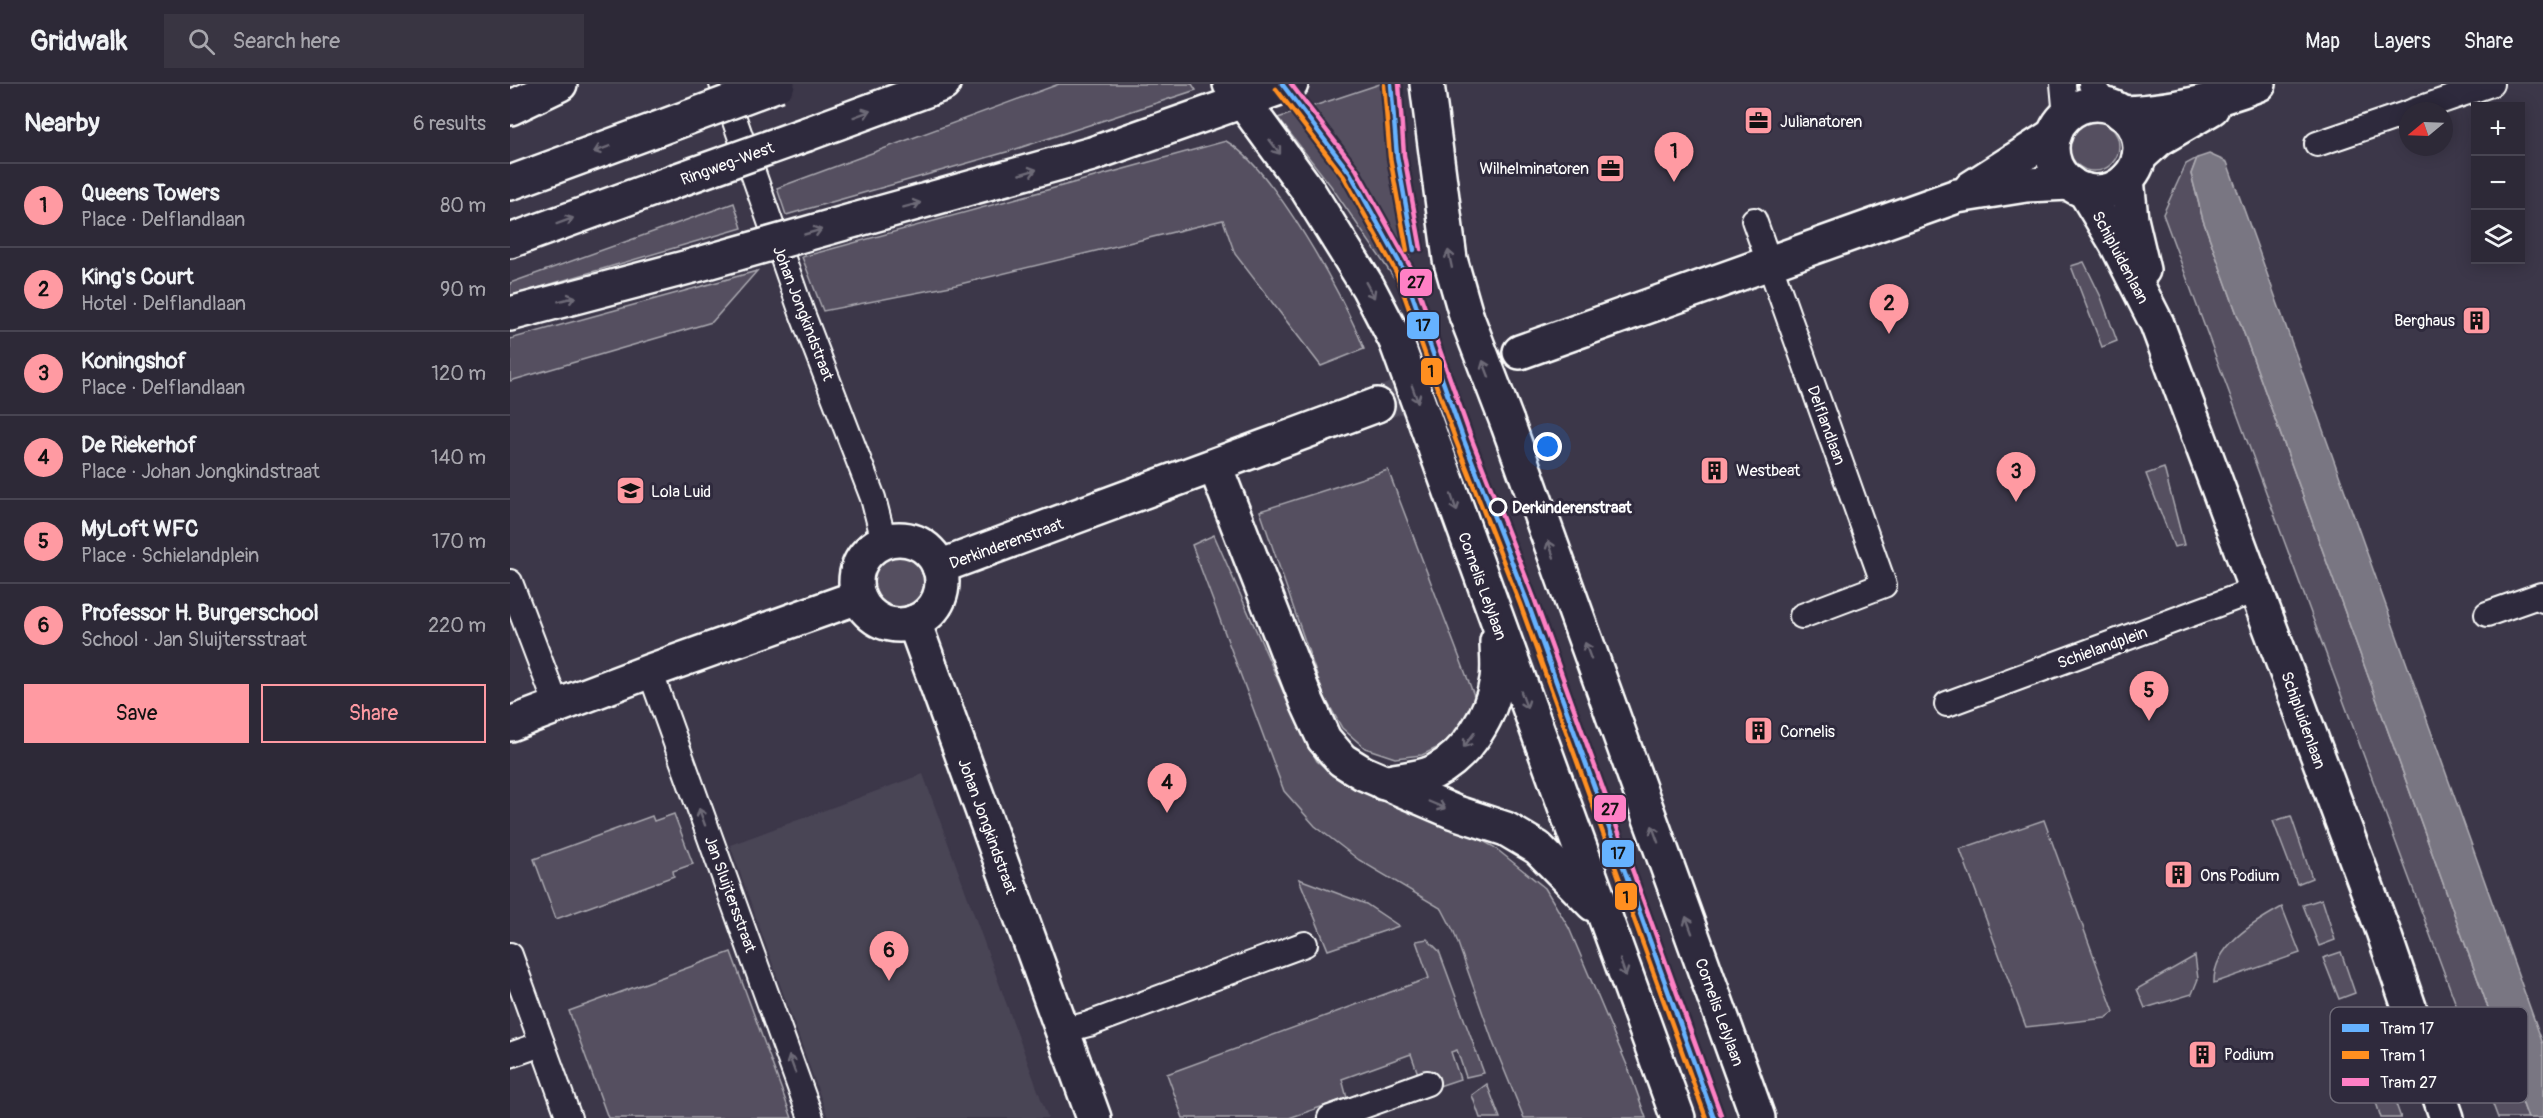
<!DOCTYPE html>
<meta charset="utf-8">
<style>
:root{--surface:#2d2937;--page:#393542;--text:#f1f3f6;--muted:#a7a6ad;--line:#484552;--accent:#ff9aa2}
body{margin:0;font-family:Pangolin,sans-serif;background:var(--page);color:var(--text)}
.controls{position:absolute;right:18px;top:18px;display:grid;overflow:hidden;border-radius:0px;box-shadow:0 3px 15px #0003}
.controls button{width:54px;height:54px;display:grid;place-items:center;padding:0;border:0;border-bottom:2px solid var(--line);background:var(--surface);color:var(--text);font:30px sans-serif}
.compass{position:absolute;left:1889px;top:18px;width:54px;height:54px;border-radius:50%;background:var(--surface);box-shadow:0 3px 15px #0003;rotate:251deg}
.you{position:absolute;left:1038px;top:363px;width:21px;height:21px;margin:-15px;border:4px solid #fff;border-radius:50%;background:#1a73e8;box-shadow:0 0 0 9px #1a73e833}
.badge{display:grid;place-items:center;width:39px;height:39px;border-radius:50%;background:var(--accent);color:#111;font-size:20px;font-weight:700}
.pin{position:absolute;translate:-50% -50px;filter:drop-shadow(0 2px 3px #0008)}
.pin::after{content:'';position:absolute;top:32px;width:21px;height:18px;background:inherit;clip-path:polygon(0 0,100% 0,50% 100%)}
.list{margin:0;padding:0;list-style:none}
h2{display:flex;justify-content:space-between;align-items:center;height:78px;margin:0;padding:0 24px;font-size:26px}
h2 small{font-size:20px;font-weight:400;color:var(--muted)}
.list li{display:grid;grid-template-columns:39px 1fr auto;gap:18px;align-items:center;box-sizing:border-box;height:84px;padding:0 24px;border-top:2px solid var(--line)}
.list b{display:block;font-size:22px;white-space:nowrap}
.list p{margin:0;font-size:20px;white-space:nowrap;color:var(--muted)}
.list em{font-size:20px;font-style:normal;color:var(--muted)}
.actions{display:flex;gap:12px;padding:18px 24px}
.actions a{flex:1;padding:14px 0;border:2px solid var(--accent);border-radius:0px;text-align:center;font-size:21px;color:var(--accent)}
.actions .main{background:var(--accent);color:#111}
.icon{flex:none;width:33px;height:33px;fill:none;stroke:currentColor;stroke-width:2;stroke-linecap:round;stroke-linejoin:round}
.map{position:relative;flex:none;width:2033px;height:1034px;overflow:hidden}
header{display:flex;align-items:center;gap:36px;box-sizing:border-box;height:84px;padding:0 30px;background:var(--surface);border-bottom:2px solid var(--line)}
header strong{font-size:28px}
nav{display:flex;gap:33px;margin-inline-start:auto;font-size:21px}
.search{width:420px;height:54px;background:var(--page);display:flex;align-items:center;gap:15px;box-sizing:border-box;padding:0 21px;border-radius:0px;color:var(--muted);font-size:22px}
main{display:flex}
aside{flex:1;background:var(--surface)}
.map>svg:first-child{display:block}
.built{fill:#494455}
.green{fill:#555060;stroke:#aaa8b0;stroke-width:1.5}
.water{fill:#797682;stroke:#afadb4;stroke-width:1.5}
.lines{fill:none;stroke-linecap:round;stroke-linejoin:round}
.secondary-tunnel{stroke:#504b5b;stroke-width:33;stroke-dasharray:33 16;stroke-linecap:butt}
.street-casing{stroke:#fff;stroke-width:28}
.secondary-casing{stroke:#fff;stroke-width:38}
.highway-casing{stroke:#fff;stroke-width:38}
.street{stroke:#2f2a3d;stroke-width:24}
.secondary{stroke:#2f2a3d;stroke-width:33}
.highway{stroke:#2f2a3d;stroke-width:33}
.secondary-bridge-casing{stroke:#fff;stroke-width:38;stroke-linecap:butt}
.highway-bridge-casing{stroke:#fff;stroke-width:38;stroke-linecap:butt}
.secondary-bridge{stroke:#2f2a3d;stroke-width:33}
.highway-bridge{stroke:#2f2a3d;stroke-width:33}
.tram-1-casing{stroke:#2f2a3d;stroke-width:9}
.tram-2-casing{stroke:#2f2a3d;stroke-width:9}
.tram-3-casing{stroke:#2f2a3d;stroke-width:9}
.tram-1{stroke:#66b2ff;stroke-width:4.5}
.tram-2{stroke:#ff8f20;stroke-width:4.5}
.tram-3{stroke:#ff80c5;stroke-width:4.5}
.oneway{stroke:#6d6a77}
.stop-dot{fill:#2f2a3d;stroke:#fff;stroke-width:3}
.labels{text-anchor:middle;stroke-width:6;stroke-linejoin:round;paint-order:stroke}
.poi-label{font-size:16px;fill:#fff;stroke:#2f2a3d;text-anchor:start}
.street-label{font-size:16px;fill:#fff;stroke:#2f2a3d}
.stop-label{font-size:16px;font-weight:bold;fill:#fff;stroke:#2f2a3d;text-anchor:start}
.key{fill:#2f2a3d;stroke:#6d6a77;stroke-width:1.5}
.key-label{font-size:16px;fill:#fff}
.line-badge{stroke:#2f2a3d;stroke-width:2}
.pale-badge-label{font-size:16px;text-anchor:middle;font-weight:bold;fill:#111}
</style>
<header>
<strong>Gridwalk</strong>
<div class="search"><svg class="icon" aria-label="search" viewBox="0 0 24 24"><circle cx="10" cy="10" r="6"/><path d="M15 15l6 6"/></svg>Search here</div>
<nav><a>Map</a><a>Layers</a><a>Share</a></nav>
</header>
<main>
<aside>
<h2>Nearby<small>6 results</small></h2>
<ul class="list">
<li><span class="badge">1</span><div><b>Queens Towers</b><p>Place · Delflandlaan</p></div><em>80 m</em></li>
<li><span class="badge">2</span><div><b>King's Court</b><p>Hotel · Delflandlaan</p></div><em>90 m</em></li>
<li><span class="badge">3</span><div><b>Koningshof</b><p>Place · Delflandlaan</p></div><em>120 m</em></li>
<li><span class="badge">4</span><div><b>De Riekerhof</b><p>Place · Johan Jongkindstraat</p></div><em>140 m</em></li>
<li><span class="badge">5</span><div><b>MyLoft WFC</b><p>Place · Schielandplein</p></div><em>170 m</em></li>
<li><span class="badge">6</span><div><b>Professor H. Burgerschool</b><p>School · Jan Sluijtersstraat</p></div><em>220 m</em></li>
</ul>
<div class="actions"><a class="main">Save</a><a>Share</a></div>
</aside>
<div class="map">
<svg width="2033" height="1034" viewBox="0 0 2033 1034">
<rect width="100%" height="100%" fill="#3c3749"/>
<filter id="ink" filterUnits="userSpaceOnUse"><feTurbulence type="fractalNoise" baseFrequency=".0167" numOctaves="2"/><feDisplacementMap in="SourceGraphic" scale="12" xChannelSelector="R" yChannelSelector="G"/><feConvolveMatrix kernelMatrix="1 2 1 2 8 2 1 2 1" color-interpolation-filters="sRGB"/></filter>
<g filter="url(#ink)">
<path class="built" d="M413 690 538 1034H318L220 761Z"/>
<g class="green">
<path d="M549 0H682L686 6 500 67 276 131 267 104Z"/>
<path d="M870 0H875L884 111 917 242 821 102 768 34Z"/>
<circle cx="1584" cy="62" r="25"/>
<path d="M716 57C762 83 835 214 854 265L811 282 725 170 713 136 446 201 313 227 292 173Z"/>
<path d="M1687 74 1681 90 1693 136 2018 1034H1988L1653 130 1676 80Z"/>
<path d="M224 119 232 144 0 212V199Z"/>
<path d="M1574 178 1591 213 1607 257 1592 263 1561 182Z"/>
<path d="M247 187 202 238 0 297V255Z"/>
<path d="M1654 384 1674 461 1664 463 1636 390Z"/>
<path d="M878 386 968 622 937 659 912 671 885 674 855 664 832 644 814 612 750 427Z"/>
<path d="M704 451 791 648 807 677 831 697 857 709 937 737 984 763 1035 804 1059 844 1119 986 1136 1034H1014L984 961 944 848 932 825 849 776 805 742 774 707 682 461Z"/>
<circle cx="388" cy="497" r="26"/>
<path d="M164 730 183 780 163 787 164 792 46 835 24 775 142 732 144 737Z"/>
<path d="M1781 732 1802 794 1787 800 1763 737Z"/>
<path d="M1534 736 1604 928 1596 934 1516 943 1450 765Z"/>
<path d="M789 795 856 820 889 842 818 866Z"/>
<path d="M1812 815 1825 856 1809 862 1793 821Z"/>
<path d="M1772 823 1790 869 1704 899C1703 862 1743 839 1772 823Z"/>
<path d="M917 855 929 867 974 989 956 993 947 966 941 968 950 995 914 1007 901 970 832 995 837 1014 779 1034H673L657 990 919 894 906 857Z"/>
<path d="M221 868 282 1034H98L59 927Z"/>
<path d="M1831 868 1845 909 1829 915 1813 874Z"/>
<path d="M1685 872 1688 895 1682 910 1635 924 1627 905Z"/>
<path d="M977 1000 990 1034H970L962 1011Z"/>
<path d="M1881 1006 1891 1034H1871L1864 1012Z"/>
</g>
<path class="water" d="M1699 70 1717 78 2033 960V1034H2018L1693 136 1681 90 1687 74Z"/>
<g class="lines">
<path class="secondary-tunnel" d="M867 321 1010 268"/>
<defs>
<g id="street">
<path d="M212 0 292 229 363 414 374 457"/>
<path d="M1553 0 1556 33"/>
<path d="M1581 0 1597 22"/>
<path d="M1903 27 1981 0"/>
<path d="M1807 60 1898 29"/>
<path d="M1244 136 1374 501 1292 532"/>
<path d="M0 498 47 622"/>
<path d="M1977 530 2031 511 2033 516"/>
<path d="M140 587 301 1034"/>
<path d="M1437 620 1746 506"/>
<path d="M0 871 59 1034"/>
<path d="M552 947 579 940 795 860"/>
<path d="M0 971 32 960"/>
<path d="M820 1034 917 999"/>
</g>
<g id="secondary">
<path d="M720 0 797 105 858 203 886 257"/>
<path d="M917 0 940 175 956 231"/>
<circle cx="1586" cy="64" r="44"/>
<path d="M1611 29C1657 28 1706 17 1749 0"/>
<path d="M1629 73 1649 55 1702 24"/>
<path d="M1617 95 1621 135 1633 186"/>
<path d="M1461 104 1545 50"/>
<path d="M1574 106 1606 159 1647 240 1873 847 1937 1034"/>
<path d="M1010 268 1447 112 1516 101 1560 99"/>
<path d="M997 338 1248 1034"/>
<path d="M925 364 1168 1034"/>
<path d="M705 382 797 618 814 655 832 676 853 689 944 728 996 745 1028 764 1083 820"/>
<circle cx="389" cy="498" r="43"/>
<path d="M429 483 867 321"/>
<path d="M404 538 584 1034"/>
<path d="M0 640 140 587 348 513"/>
<path d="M874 699C889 695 910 695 924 688 957 671 982 631 987 595 989 583 987 569 987 557"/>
</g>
<g id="highway">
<path d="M0 24 50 0"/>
<path d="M297 50 433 0"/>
<path d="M0 99 147 45"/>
<path d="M345 136 582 70 781 0"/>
<path d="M0 157 165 97"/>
<path d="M0 230 186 181"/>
</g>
</defs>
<use href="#street" class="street-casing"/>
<use href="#secondary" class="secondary-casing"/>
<use href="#highway" class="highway-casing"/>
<use href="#street" class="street"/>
<use href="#secondary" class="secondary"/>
<use href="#highway" class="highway"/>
<defs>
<g id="secondary-bridge">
<path d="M956 231 997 338"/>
<path d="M886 257 925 364"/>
</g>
<g id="highway-bridge">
<path d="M147 45 268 0"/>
<path d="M165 97 297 50"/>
<path d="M186 181 345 136"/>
</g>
</defs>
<use href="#secondary-bridge" class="secondary-bridge-casing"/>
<use href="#highway-bridge" class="highway-bridge-casing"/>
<use href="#secondary-bridge" class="secondary-bridge"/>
<use href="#highway-bridge" class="highway-bridge"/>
<defs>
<g id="tram-1">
<path d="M772 0 840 89 893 185 953 354 1017 517 1204 1034"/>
<path d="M881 0 887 72 904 166"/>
</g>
<g id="tram-2">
<path d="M874 1 880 73 897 167"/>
<path d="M766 5 834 93 886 188 946 357 1010 520 1196 1034"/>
</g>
<g id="tram-3">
<path d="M781 0 846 85 900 182 960 351 1024 514 1211 1031"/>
<path d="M889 0 894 71 911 165"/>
</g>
</defs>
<use href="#tram-1" class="tram-1-casing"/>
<use href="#tram-2" class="tram-2-casing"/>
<use href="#tram-3" class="tram-3-casing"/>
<use href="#tram-1" class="tram-1"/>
<use href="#tram-2" class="tram-2"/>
<use href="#tram-3" class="tram-3"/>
</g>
<defs><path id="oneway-shaft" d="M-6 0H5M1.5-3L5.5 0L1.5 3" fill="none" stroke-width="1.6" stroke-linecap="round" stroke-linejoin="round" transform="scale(1.5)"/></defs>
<g class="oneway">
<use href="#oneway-shaft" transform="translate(352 30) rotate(-20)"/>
<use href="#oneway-shaft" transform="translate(765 63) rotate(53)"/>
<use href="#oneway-shaft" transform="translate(92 65) rotate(160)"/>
<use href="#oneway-shaft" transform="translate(518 88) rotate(-16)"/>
<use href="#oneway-shaft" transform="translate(402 121) rotate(-15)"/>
<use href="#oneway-shaft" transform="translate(55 137) rotate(-20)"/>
<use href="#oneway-shaft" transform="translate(303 148) rotate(-16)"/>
<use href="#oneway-shaft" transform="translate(940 175) rotate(-102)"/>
<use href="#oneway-shaft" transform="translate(860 206) rotate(61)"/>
<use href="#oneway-shaft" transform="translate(57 215) rotate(-15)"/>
<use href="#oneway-shaft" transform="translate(976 285) rotate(-111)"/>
<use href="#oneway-shaft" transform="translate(905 310) rotate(70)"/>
<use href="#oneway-shaft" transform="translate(944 419) rotate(71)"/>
<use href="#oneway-shaft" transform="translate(1041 465) rotate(-109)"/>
<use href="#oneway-shaft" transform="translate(1078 567) rotate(-110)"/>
<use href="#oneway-shaft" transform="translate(1014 616) rotate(70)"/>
<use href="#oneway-shaft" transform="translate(959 656) rotate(127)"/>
<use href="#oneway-shaft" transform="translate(927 721) rotate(23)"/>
<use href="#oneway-shaft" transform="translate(192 733) rotate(-110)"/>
<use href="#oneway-shaft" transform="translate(1145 750) rotate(-110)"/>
<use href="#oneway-shaft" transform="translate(1179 841) rotate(-110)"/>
<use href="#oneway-shaft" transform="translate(1113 884) rotate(70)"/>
<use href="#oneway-shaft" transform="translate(282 980) rotate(-110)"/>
</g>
</g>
<defs>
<symbol id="office-square" viewBox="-11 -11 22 22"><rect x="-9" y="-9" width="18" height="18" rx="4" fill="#ff9aa2" stroke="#2f2a3d"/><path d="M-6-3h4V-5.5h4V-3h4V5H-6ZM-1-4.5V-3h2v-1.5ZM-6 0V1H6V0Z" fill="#111"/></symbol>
<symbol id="building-square" viewBox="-11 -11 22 22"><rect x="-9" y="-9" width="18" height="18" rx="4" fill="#ff9aa2" stroke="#2f2a3d"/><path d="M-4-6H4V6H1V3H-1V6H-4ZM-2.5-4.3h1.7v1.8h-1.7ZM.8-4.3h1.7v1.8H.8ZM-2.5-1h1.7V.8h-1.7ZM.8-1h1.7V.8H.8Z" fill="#111"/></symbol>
<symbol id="school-square" viewBox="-11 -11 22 22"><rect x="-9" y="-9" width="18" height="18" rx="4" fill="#ff9aa2" stroke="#2f2a3d"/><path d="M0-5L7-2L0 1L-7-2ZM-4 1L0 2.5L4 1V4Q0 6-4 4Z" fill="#111"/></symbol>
</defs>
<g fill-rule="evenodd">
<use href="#office-square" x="1232" y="20" width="33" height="33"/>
<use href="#office-square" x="1084" y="68" width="33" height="33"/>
<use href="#building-square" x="1950" y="220" width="33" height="33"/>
<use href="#building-square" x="1188" y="370" width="33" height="33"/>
<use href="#school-square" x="104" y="390" width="33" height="33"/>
<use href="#building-square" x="1232" y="630" width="33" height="33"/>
<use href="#building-square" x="1652" y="774" width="33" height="33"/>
<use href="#building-square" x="1676" y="954" width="33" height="33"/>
</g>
<circle class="stop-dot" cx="988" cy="423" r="8"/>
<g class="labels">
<g class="poi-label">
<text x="1270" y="43">Julianatoren</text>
<text x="1079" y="90" text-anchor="end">Wilhelminatoren</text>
<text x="1945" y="242" text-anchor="end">Berghaus</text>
<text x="1226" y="392">Westbeat</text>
<text x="141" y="413">Lola Luid</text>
<text x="1270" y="653">Cornelis</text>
<text x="1690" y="797">Ons Podium</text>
<text x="1714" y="976">Podium</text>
</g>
<g class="street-label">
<text transform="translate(217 79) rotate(-20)" y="6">Ringweg-West</text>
<text transform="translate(1611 173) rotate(62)" y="6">Schipluidenlaan</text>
<text transform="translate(294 229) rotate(69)" y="6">Johan Jongkindstraat</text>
<text transform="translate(1317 341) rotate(70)" y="6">Delflandlaan</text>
<text transform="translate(496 459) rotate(-20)" y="6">Derkinderenstraat</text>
<text transform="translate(973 502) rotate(70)" y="6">Cornelis Lelylaan</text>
<text transform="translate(1592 563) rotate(-20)" y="6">Schielandplein</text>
<text transform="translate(1794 636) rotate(70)" y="6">Schipluidenlaan</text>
<text transform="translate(478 742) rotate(70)" y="6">Johan Jongkindstraat</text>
<text transform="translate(221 810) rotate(70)" y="6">Jan Sluijtersstraat</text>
<text transform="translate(1210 928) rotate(70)" y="6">Cornelis Lelylaan</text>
</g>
<g class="stop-label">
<text x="1002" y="429">Derkinderenstraat</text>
</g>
</g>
<rect x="1820" y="923" width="198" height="96" rx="9" class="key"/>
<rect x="1832" y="940" width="27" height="8" fill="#66b2ff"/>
<rect x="1832" y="967" width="27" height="8" fill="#ff8f20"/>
<rect x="1832" y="994" width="27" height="8" fill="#ff80c5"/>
<g class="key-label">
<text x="1870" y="950">Tram 17</text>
<text x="1870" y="977">Tram 1</text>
<text x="1870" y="1004">Tram 27</text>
</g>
<g class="line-badge">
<rect x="889" y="184" width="34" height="29" rx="6" fill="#ff80c5"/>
<rect x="896" y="227" width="34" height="29" rx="6" fill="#66b2ff"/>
<rect x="910" y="273" width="23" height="29" rx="6" fill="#ff8f20"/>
<rect x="1083" y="710" width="34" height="29" rx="6" fill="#ff80c5"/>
<rect x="1091" y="755" width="34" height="29" rx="6" fill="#66b2ff"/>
<rect x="1104" y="798" width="24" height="29" rx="6" fill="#ff8f20"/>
</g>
<g class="pale-badge-label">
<text x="906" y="204">27</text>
<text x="913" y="247">17</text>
<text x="921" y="293">1</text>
<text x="1100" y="731">27</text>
<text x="1108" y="775">17</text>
<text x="1116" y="819">1</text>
</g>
</svg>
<div class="controls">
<button>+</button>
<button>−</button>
<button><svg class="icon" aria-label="layers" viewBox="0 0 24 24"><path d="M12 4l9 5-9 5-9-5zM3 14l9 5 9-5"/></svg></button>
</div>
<svg class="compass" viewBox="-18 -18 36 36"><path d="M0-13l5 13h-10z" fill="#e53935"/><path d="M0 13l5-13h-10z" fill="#a7a6ad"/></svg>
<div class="you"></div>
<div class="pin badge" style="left:1164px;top:98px">1</div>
<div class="pin badge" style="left:1379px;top:250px">2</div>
<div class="pin badge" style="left:1506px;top:418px">3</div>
<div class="pin badge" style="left:657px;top:729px">4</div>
<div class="pin badge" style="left:1639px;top:637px">5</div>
<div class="pin badge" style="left:379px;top:897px">6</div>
</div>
</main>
